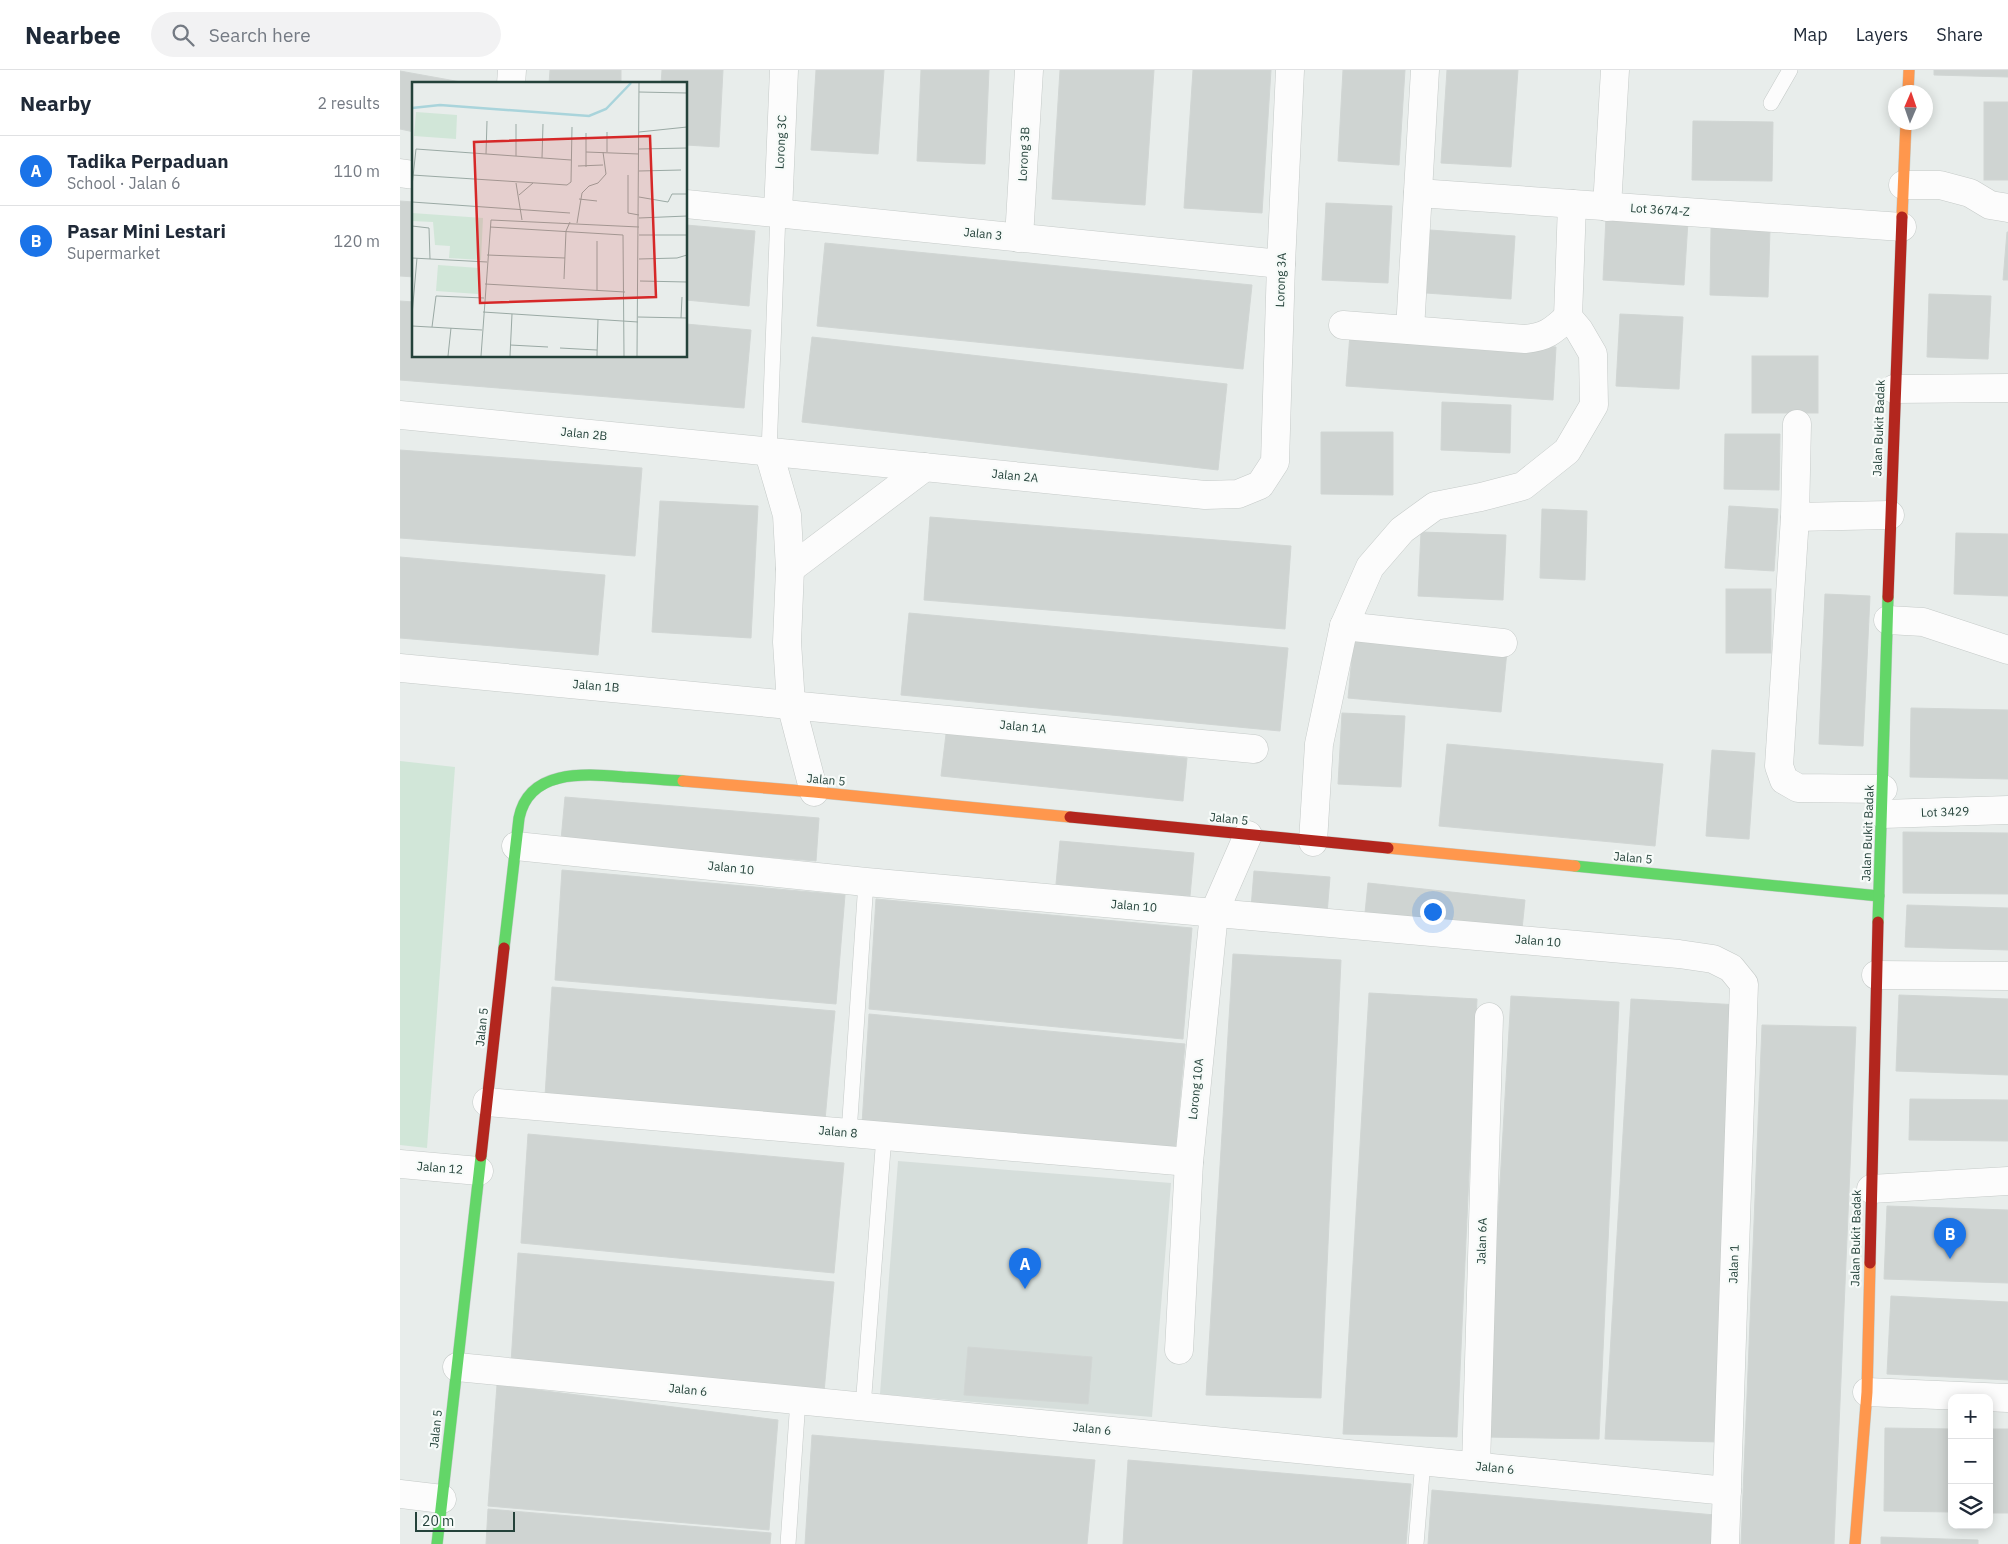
<!DOCTYPE html>
<meta charset="utf-8">
<style>
:root{--surface:#fff;--page:#f2f2f3;--text:#1f2937;--muted:#747a83;--line:#e0e1e3;--accent:#1a73e8}
body{margin:0;font-family:"IBM Plex Sans",sans-serif;background:var(--page);color:var(--text)}
.controls{position:absolute;right:15px;bottom:15px;display:grid;overflow:hidden;border-radius:10px;box-shadow:0 2px 12px #0003}
.controls button{width:45px;height:45px;display:grid;place-items:center;padding:0;border:0;border-bottom:1px solid var(--line);background:var(--surface);color:var(--text);font:25px sans-serif}
.compass{position:absolute;left:1488px;top:15px;width:45px;height:45px;border-radius:50%;background:var(--surface);box-shadow:0 2px 12px #0003;rotate:2deg}
.scale{position:absolute;left:15px;bottom:12px;width:100px;box-sizing:border-box;padding-left:5px;border:2px solid #24423a;border-top:0;font-size:14px;line-height:18px;white-space:nowrap;color:#24423a;-webkit-text-stroke:4px #f7fbf9;paint-order:stroke}
.you{position:absolute;left:1032px;top:841px;width:18px;height:18px;margin:-12px;border:4px solid #fff;border-radius:50%;background:#1a73e8;box-shadow:0 0 0 8px #1a73e833}
.badge{display:grid;place-items:center;width:32px;height:32px;border-radius:50%;background:var(--accent);color:#fff;font-size:16px;font-weight:700}
.pin{position:absolute;translate:-50% -41px;filter:drop-shadow(0 1px 2px #0008)}
.pin::after{content:'';position:absolute;top:26px;width:18px;height:15px;background:inherit;clip-path:polygon(0 0,100% 0,50% 100%)}
.list{margin:0;padding:0;list-style:none}
h2{display:flex;justify-content:space-between;align-items:center;height:65px;margin:0;padding:0 20px;font-size:21px}
h2 small{font-size:16px;font-weight:400;color:var(--muted)}
.list li{display:grid;grid-template-columns:32px 1fr auto;gap:15px;align-items:center;box-sizing:border-box;height:70px;padding:0 20px;border-top:1px solid var(--line)}
.list b{display:block;font-size:19px;white-space:nowrap}
.list p{margin:0;font-size:16px;white-space:nowrap;color:var(--muted)}
.list em{font-size:16px;font-style:normal;color:var(--muted)}
.icon{flex:none;width:28px;height:28px;fill:none;stroke:currentColor;stroke-width:2;stroke-linecap:round;stroke-linejoin:round}
.map{position:relative;flex:none;width:1608px;height:1474px;overflow:hidden}
header{display:flex;align-items:center;gap:30px;box-sizing:border-box;height:70px;padding:0 25px;background:var(--surface);border-bottom:1px solid var(--line)}
header strong{font-size:24px}
nav{display:flex;gap:28px;margin-inline-start:auto;font-size:18px}
.search{width:350px;height:45px;background:var(--page);display:flex;align-items:center;gap:12px;box-sizing:border-box;padding:0 18px;border-radius:28px;color:var(--muted);font-size:19px}
main{display:flex}
aside{flex:1;background:var(--surface)}
.map>svg:first-child{display:block}
.built{fill:#d6dedb}
.green{fill:#d1e6d8}
.building{fill:#cfd4d2;stroke:#d1d6d4}
.lines{fill:none;stroke-linecap:round;stroke-linejoin:round}
.lane-casing{stroke:#c5cac8;stroke-width:16}
.street-casing{stroke:#c5cac8;stroke-width:29}
.fast-casing{stroke:#c3cbc8;stroke-width:12}
.slow-casing{stroke:#c3cbc8;stroke-width:12}
.jam-casing{stroke:#c3cbc8;stroke-width:12}
.lane{stroke:#fcfcfc;stroke-width:15}
.street{stroke:#fcfcfc;stroke-width:28}
.fast{stroke:#63d668;stroke-width:11}
.slow{stroke:#ff974d;stroke-width:11}
.jam{stroke:#b3261e;stroke-width:11}
.labels{text-anchor:middle;stroke-width:4.5;stroke-linejoin:round;paint-order:stroke}
.street-label{font-size:12px;fill:#24423a;stroke:#f7fbf9}
.inset-river{fill:none;stroke:#a9d4db;stroke-width:2.5}
.inset-road{fill:none;stroke:#9aa9a4;stroke-width:1}
.view{fill:#d62828;fill-opacity:0.15;stroke:#d62828;stroke-width:2.5}
.inset-edge{fill:none;stroke:#24423a;stroke-width:2.5}
</style>
<header>
<strong>Nearbee</strong>
<div class="search"><svg class="icon" aria-label="search" viewBox="0 0 24 24"><circle cx="10" cy="10" r="6"/><path d="M15 15l6 6"/></svg>Search here</div>
<nav><a>Map</a><a>Layers</a><a>Share</a></nav>
</header>
<main>
<aside>
<h2>Nearby<small>2 results</small></h2>
<ul class="list">
<li><span class="badge">A</span><div><b>Tadika Perpaduan</b><p>School · Jalan 6</p></div><em>110 m</em></li>
<li><span class="badge">B</span><div><b>Pasar Mini Lestari</b><p>Supermarket</p></div><em>120 m</em></li>
</ul>
</aside>
<div class="map">
<svg width="1608" height="1474" viewBox="0 0 1608 1474">
<rect width="100%" height="100%" fill="#e8edeb"/>
<path class="built" d="M498 1091 771 1113 752 1347 480 1324Z"/>
<path class="green" d="M0 691 55 697 27 1078 0 1075Z"/>
<g class="building">
<path d="M150 0H221V14H149Z"/>
<path d="M262 0H323L319 77 286 75V14H261Z"/>
<path d="M416 0H484L478 84 411 80Z"/>
<path d="M521 0H589L585 94 517 91Z"/>
<path d="M660 0H754L745 135 652 129Z"/>
<path d="M793 0H871L862 143 784 138Z"/>
<path d="M943 0H1005L999 95 938 91Z"/>
<path d="M1047 0H1118L1111 97 1041 93Z"/>
<path d="M1534 0H1608V7L1534 5Z"/>
<path d="M0 1 72 14H14V62L0 59Z"/>
<rect x="1584" y="32" width="24" height="78"/>
<path d="M1293 51 1373 52 1372 111 1292 110Z"/>
<path d="M0 131 14 132V207L0 206Z"/>
<path d="M926 133 992 136 988 213 922 210Z"/>
<path d="M1206 147 1288 151 1284 215 1203 210Z"/>
<path d="M286 155 355 161 349 236 286 230Z"/>
<path d="M1311 158 1370 159 1368 227 1310 225Z"/>
<path d="M1030 160 1115 166 1111 229 1026 223Z"/>
<path d="M1607 162H1608V210H1603Z"/>
<path d="M425 173 852 215 843 299 417 256Z"/>
<path d="M1529 224 1591 226 1588 289 1527 287Z"/>
<path d="M0 231 14 232V286H286V254L351 260 344 338 0 310Z"/>
<path d="M1220 244 1283 247 1279 319 1216 316Z"/>
<path d="M950 264 1156 277 1153 330 946 316Z"/>
<path d="M412 267 827 314 818 400 402 352Z"/>
<rect x="1352" y="286" width="66" height="57"/>
<path d="M1042 332 1111 335 1110 383 1041 380Z"/>
<path d="M921 362H993V425L921 424Z"/>
<path d="M1325 364H1380L1379 420 1324 419Z"/>
<path d="M0 380 242 398 235 486 0 468Z"/>
<path d="M260 431 358 436 351 568 252 562Z"/>
<path d="M1329 436 1378 439 1374 501 1325 498Z"/>
<path d="M1142 439 1187 441 1185 510 1140 508Z"/>
<path d="M530 447 891 476 885 559 524 530Z"/>
<path d="M1021 462 1106 465 1103 530 1018 526Z"/>
<path d="M1556 463 1608 464V526L1554 524Z"/>
<path d="M0 487 205 505 198 585 0 568Z"/>
<rect x="1326" y="519" width="45" height="64"/>
<path d="M1425 524 1470 526 1463 676 1419 674Z"/>
<path d="M509 543 888 578 880 661 501 625Z"/>
<path d="M954 567 1107 581 1101 642 948 628Z"/>
<path d="M1511 638 1608 640V709L1510 707Z"/>
<path d="M942 643 1005 646 1001 717 938 714Z"/>
<path d="M546 664 787 688 783 731 541 706Z"/>
<path d="M1047 674 1263 694 1255 776 1039 756Z"/>
<path d="M1312 680 1355 683 1349 769 1306 766Z"/>
<path d="M165 727 419 748 416 791 161 770Z"/>
<path d="M1503 762 1608 763V824L1503 823Z"/>
<path d="M660 771 794 783 790 826 656 814Z"/>
<path d="M162 800 445 825 436 934 155 910Z"/>
<path d="M854 801 930 807 927 844 851 838Z"/>
<path d="M968 813 1125 830 1122 859 965 843Z"/>
<path d="M476 829 792 858 783 969 469 939Z"/>
<path d="M1507 835 1608 838V880L1505 877Z"/>
<path d="M833 884 941 890 921 1328 806 1325Z"/>
<path d="M152 917 435 941 425 1050 145 1026Z"/>
<path d="M969 923 1077 929 1057 1367 943 1364Z"/>
<path d="M1499 925 1608 929V1005L1496 1001Z"/>
<path d="M1111 926 1219 932 1199 1369 1085 1367Z"/>
<path d="M1231 929 1339 935 1319 1372 1205 1369Z"/>
<path d="M469 944 785 974 775 1084 462 1054Z"/>
<path d="M1362 955 1456 957 1434 1474H1341Z"/>
<path d="M1510 1029 1608 1030V1071L1509 1070Z"/>
<path d="M128 1064 444 1093 434 1203 121 1173Z"/>
<path d="M1487 1136 1608 1140V1213L1484 1209Z"/>
<path d="M118 1183 434 1212 424 1322 111 1293Z"/>
<path d="M1491 1226 1608 1232V1310L1487 1304Z"/>
<path d="M568 1277 692 1287 688 1334 564 1325Z"/>
<path d="M97 1315 378 1350 369 1460 88 1436Z"/>
<path d="M1485 1358 1552 1359V1442L1484 1441Z"/>
<rect x="1589" y="1359" width="19" height="84"/>
<path d="M412 1365 695 1390 687 1474H405Z"/>
<path d="M728 1390 1011 1414 1006 1474H723Z"/>
<path d="M1032 1420 1315 1445 1312 1474H1028Z"/>
<path d="M88 1439 371 1463 370 1474H86Z"/>
<path d="M1481 1467 1578 1470V1474H1481Z"/>
</g>
<g class="lines">
<defs>
<g id="lane">
<path d="M1371 33 1390 0"/>
<path d="M369 383 378 143"/>
<path d="M449 1063 466 812"/>
<path d="M463 1337 484 1066"/>
<path d="M388 1474 398 1330"/>
<path d="M1016 1474 1023 1391"/>
</g>
<g id="street">
<path d="M111 14 112 0"/>
<path d="M0 103 14 105"/>
<path d="M1503 115H1540L1570 123 1590 135 1608 138"/>
<path d="M1018 123 1502 157"/>
<path d="M286 134 881 194"/>
<path d="M1207 137 1215 0"/>
<path d="M378 143 384 0"/>
<path d="M619 168 629 0"/>
<path d="M943 255 1125 269C1146 267 1153 261 1168 247"/>
<path d="M1010 260 1025 0"/>
<path d="M1494 319 1608 318"/>
<path d="M0 345 805 425 838 424 860 415 875 392 881 194 890 0"/>
<path d="M1397 354 1395 447 1379 696 1384 710 1398 718 1483 719"/>
<path d="M369 383 387 445 390 499 387 572 391 634 414 722"/>
<path d="M1395 447 1490 445"/>
<path d="M390 499 525 397"/>
<path d="M1488 550 1523 552 1608 580"/>
<path d="M944 556 1103 573"/>
<path d="M0 598 854 679"/>
<path d="M1483 744 1608 740"/>
<path d="M913 772 919 674 944 556 970 497 1002 460 1035 436 1081 427 1123 416 1167 381 1194 335 1193 284 1179 260 1168 247 1172 134"/>
<path d="M116 776 466 812 1279 884 1313 889 1331 898 1344 914 1325 1474"/>
<path d="M1476 905 1608 906"/>
<path d="M87 1032 789 1092"/>
<path d="M0 1094 79 1101"/>
<path d="M1471 1119 1608 1111"/>
<path d="M779 1280 789 1092 814 843 848 765"/>
<path d="M57 1297 1327 1421"/>
<path d="M1467 1322 1608 1328"/>
<path d="M1076 1396 1089 947"/>
<path d="M0 1424 42 1429"/>
</g>
<g id="fast">
<path d="M1175 796 1479 826"/>
<path d="M1478 852 1488 527"/>
<path d="M104 878 119 748C129 698 186 704 225 707 245 708 264 710 283 711"/>
<path d="M37 1474 81 1086"/>
</g>
<g id="slow">
<path d="M1508 22 1509 0"/>
<path d="M1502 147 1506 52"/>
<path d="M283 711 414 722 670 747"/>
<path d="M988 778 1175 796"/>
<path d="M1455 1474 1467 1322 1470 1193"/>
</g>
<g id="jam">
<path d="M1488 527 1502 147"/>
<path d="M670 747 988 778"/>
<path d="M81 1086 104 878"/>
<path d="M1470 1193 1478 852"/>
</g>
</defs>
<use href="#lane" class="lane-casing"/>
<use href="#street" class="street-casing"/>
<use href="#fast" class="fast-casing"/>
<use href="#slow" class="slow-casing"/>
<use href="#jam" class="jam-casing"/>
<use href="#lane" class="lane"/>
<use href="#street" class="street"/>
<use href="#fast" class="fast"/>
<use href="#slow" class="slow"/>
<use href="#jam" class="jam"/>
</g>
<g class="labels">
<g class="street-label">
<text transform="translate(381 72) rotate(-87)" y="4">Lorong 3C</text>
<text transform="translate(624 84) rotate(-87)" y="4">Lorong 3B</text>
<text transform="translate(1260 140) rotate(4)" y="4">Lot 3674-Z</text>
<text transform="translate(583 164) rotate(6)" y="4">Jalan 3</text>
<text transform="translate(881 210) rotate(-88)" y="4">Lorong 3A</text>
<text transform="translate(1479 358) rotate(-88)" y="4">Jalan Bukit Badak</text>
<text transform="translate(184 364) rotate(6)" y="4">Jalan 2B</text>
<text transform="translate(615 406) rotate(6)" y="4">Jalan 2A</text>
<text transform="translate(196 616) rotate(5)" y="4">Jalan 1B</text>
<text transform="translate(623 657) rotate(6)" y="4">Jalan 1A</text>
<text transform="translate(426 710) rotate(5)" y="4">Jalan 5</text>
<text transform="translate(1545 742) rotate(-2)" y="4">Lot 3429</text>
<text transform="translate(829 749) rotate(6)" y="4">Jalan 5</text>
<text transform="translate(1468 763) rotate(-88)" y="4">Jalan Bukit Badak</text>
<text transform="translate(1233 788) rotate(5)" y="4">Jalan 5</text>
<text transform="translate(331 798) rotate(6)" y="4">Jalan 10</text>
<text transform="translate(734 836) rotate(5)" y="4">Jalan 10</text>
<text transform="translate(1138 871) rotate(5)" y="4">Jalan 10</text>
<text transform="translate(82 957) rotate(-84)" y="4">Jalan 5</text>
<text transform="translate(796 1019) rotate(-84)" y="4">Lorong 10A</text>
<text transform="translate(438 1062) rotate(5)" y="4">Jalan 8</text>
<text transform="translate(40 1098) rotate(5)" y="4">Jalan 12</text>
<text transform="translate(1456 1168) rotate(-89)" y="4">Jalan Bukit Badak</text>
<text transform="translate(1082 1171) rotate(-88)" y="4">Jalan 6A</text>
<text transform="translate(1334 1194) rotate(-88)" y="4">Jalan 1</text>
<text transform="translate(288 1320) rotate(6)" y="4">Jalan 6</text>
<text transform="translate(36 1359) rotate(-84)" y="4">Jalan 5</text>
<text transform="translate(692 1359) rotate(6)" y="4">Jalan 6</text>
<text transform="translate(1095 1398) rotate(6)" y="4">Jalan 6</text>
</g>
</g>
<g transform="translate(12 12)">
<rect width="275" height="275" fill="#e8edeb"/>
<path d="M4 30 45 33 44 57 2 54ZM0 131 71 136 69 178 37 176 38 164 23 163 21 140 0 139Z" fill="#d1e6d8"/>
<path d="M26 183 67 186 66 212 24 209Z" fill="#d1e6d8"/>
<path class="inset-river" d="M0 26 28 23 177 34 194 27 219 1"/>
<path class="inset-road" d="M227 10 275 11M227 50 275 45M227 67 275 66M174 70 227 72M195 70V50M74 72 75 39M104 74V42M130 76 131 42M166 84 191 83M174 85V51M227 89 269 88M0 93 155 103 159 100 160 45M216 93V131L227 133M104 101 110 138M0 104 4 67 159 78M107 113 121 101M227 115 256 120 260 112H275M167 117 185 119M0 120 158 131M227 136 275 134M165 141 170 111 177 104 186 101 194 92 191 70M0 144 17 146 18 177M78 145 211 153 212 274M227 153H275M185 159V209M75 173 153 176M0 176 75 180M227 177 265 176 275 173M152 197 154 149 158 140M228 199 275 200M73 202 213 210M71 230 226 240M0 233 5 176M226 235 275 236M269 236 270 215M0 244 70 248M20 245 24 214 72 216M98 263 136 265M148 266 185 268M36 274 39 246M69 274 79 138 227 145M98 274 100 232M185 274 186 237M225 274 227 1"/>
<path class="view" d="M238 54 244 215 68 221 62 60Z"/>
<rect width="275" height="275" class="inset-edge"/>
</g>
</svg>
<div class="controls">
<button>+</button>
<button>−</button>
<button><svg class="icon" aria-label="layers" viewBox="0 0 24 24"><path d="M12 4l9 5-9 5-9-5zM3 14l9 5 9-5"/></svg></button>
</div>
<svg class="compass" viewBox="-18 -18 36 36"><path d="M0-13l5 13h-10z" fill="#e53935"/><path d="M0 13l5-13h-10z" fill="#747a83"/></svg>
<div class="scale">20 m</div>
<div class="you"></div>
<div class="pin badge" style="left:625px;top:1219px">A</div>
<div class="pin badge" style="left:1550px;top:1189px">B</div>
</div>
</main>
